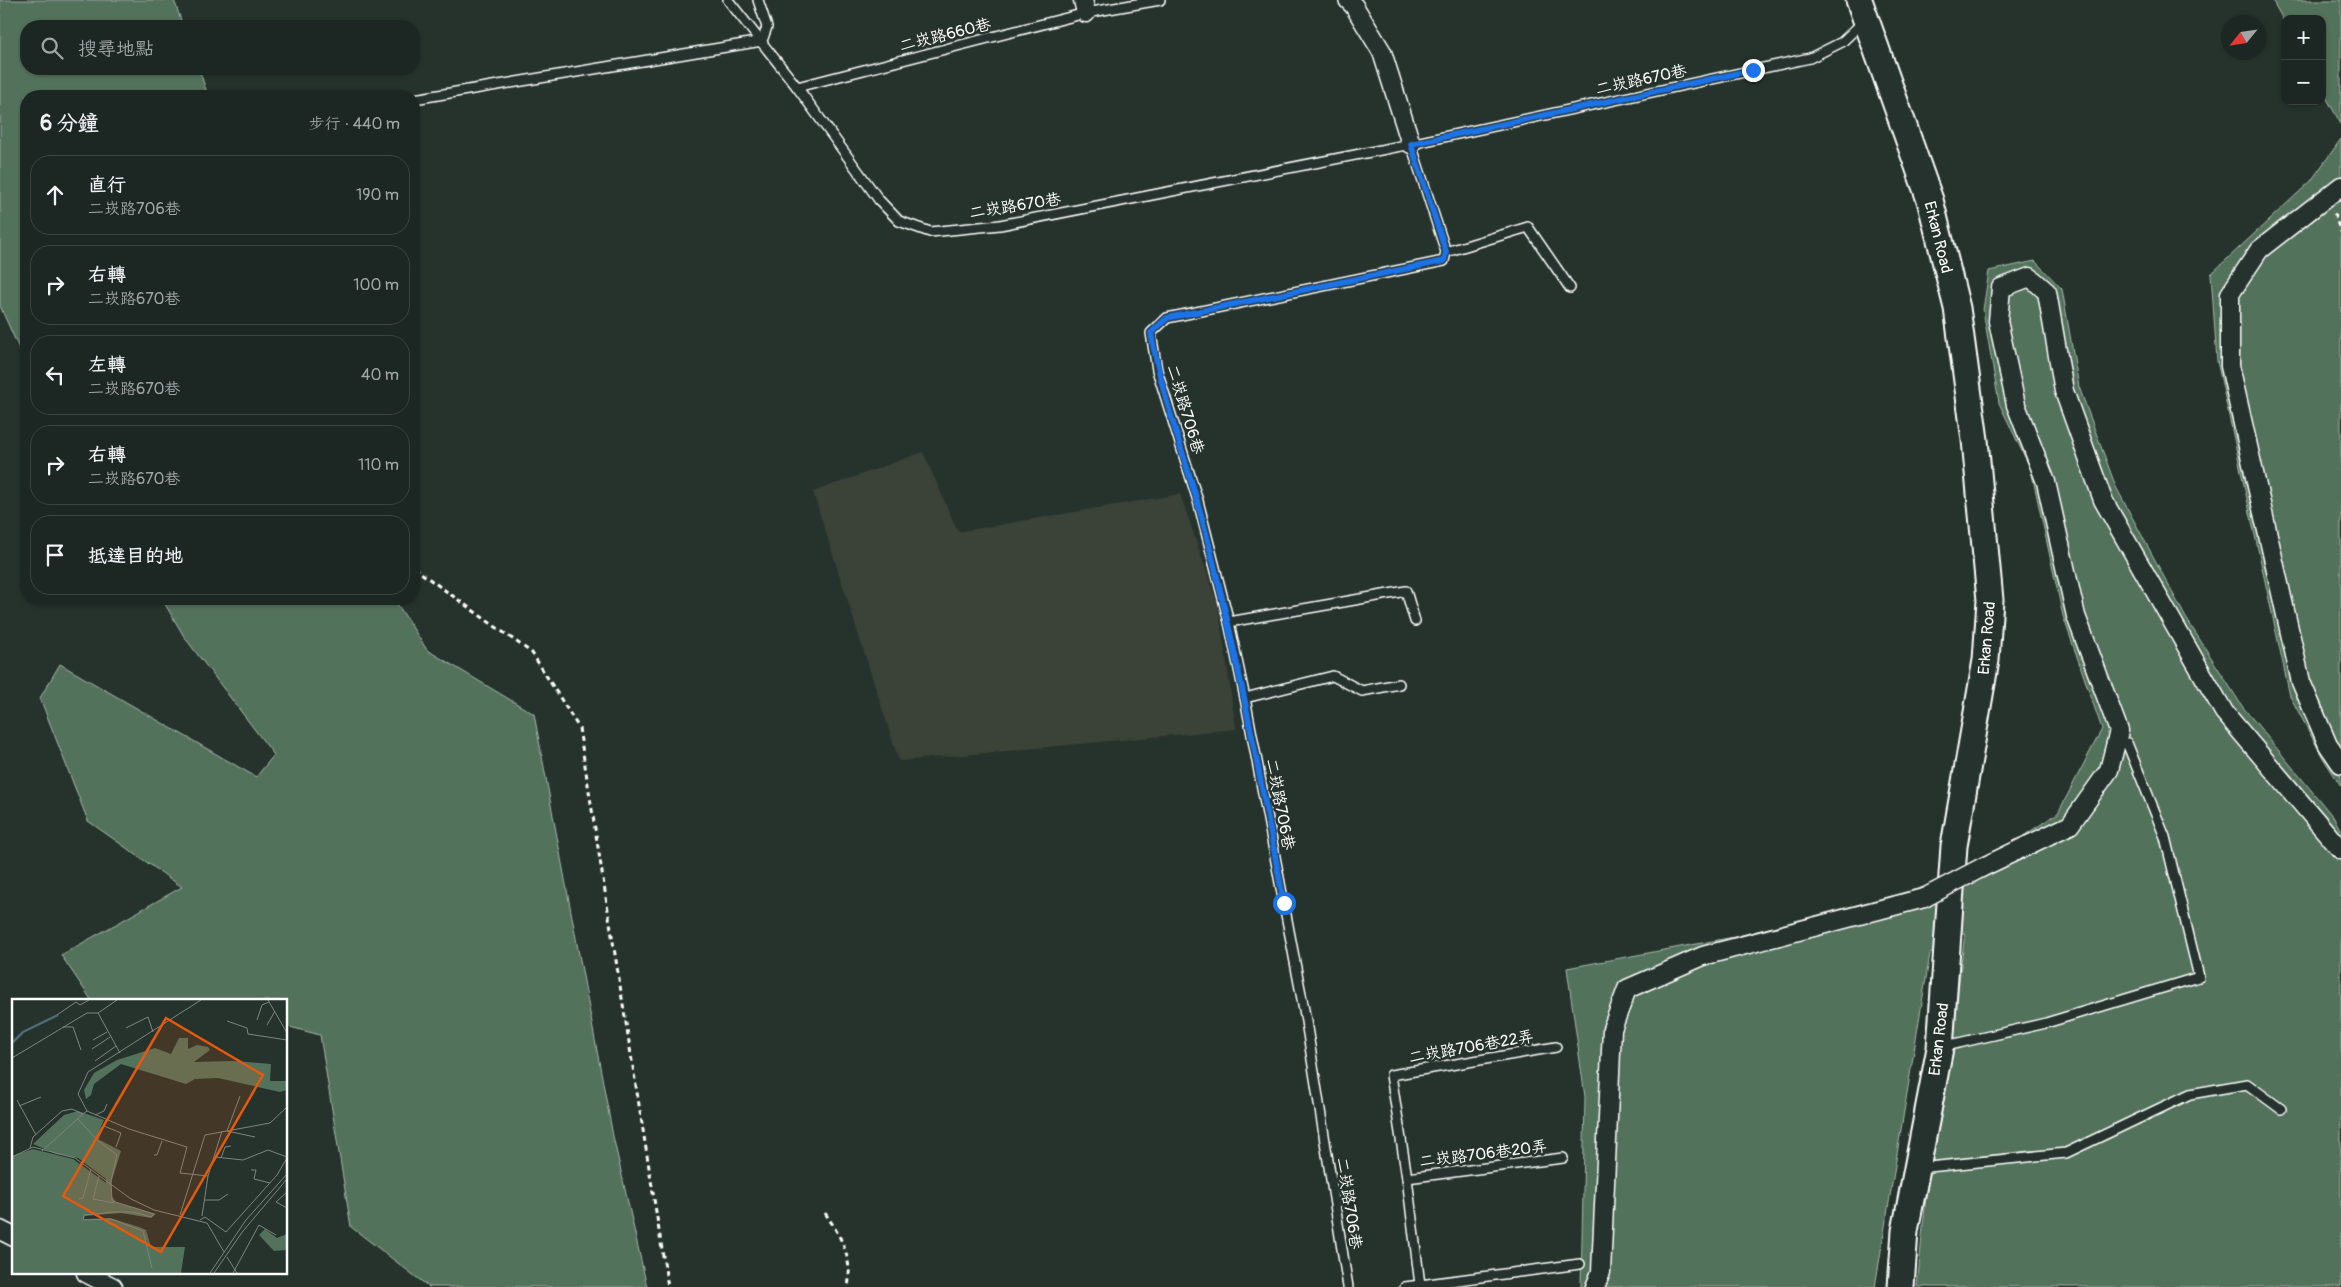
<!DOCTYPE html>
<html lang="zh-TW">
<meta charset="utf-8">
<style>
:root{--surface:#1c2622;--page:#252e2a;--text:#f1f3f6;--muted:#a0a5a5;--line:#3a4340}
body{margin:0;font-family:Pangolin,"LXGW WenKai TC",sans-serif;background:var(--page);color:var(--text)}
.controls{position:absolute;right:15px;top:15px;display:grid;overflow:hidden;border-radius:10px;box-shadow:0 1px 4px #0004}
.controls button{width:45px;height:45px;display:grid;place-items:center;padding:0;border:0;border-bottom:1px solid var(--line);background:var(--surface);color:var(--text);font:25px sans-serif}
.compass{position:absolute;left:2221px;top:15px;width:45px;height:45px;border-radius:50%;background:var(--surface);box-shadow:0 1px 4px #0004;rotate:240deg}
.stop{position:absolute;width:15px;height:15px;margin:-11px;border:4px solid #1a73e8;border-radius:50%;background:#fff}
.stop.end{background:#1a73e8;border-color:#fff;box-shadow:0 1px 5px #0008}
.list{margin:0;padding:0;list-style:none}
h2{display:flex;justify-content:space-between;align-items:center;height:65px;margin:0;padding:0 20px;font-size:21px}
h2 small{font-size:16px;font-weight:400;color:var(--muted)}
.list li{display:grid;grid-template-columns:32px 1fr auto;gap:15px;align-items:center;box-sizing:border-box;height:80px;margin:0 10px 10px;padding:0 10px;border:1px solid var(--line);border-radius:20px}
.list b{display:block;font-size:19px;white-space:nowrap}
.list p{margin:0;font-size:16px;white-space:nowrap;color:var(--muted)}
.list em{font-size:16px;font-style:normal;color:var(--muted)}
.icon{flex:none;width:28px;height:28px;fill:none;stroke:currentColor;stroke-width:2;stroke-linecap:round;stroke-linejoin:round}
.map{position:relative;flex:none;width:2341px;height:1287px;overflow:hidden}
.search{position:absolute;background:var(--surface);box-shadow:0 1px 4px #0004;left:20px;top:20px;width:400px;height:55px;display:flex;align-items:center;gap:12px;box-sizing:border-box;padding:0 18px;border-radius:20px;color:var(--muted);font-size:19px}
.panel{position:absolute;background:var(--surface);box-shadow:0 1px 4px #0004;left:20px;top:90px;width:400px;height:515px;border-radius:20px}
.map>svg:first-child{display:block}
.built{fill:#3b4339}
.green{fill:#52725b;stroke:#a8b8ad}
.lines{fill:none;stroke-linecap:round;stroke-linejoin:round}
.lane-casing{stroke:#fff;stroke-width:12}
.street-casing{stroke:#fff;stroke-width:21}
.secondary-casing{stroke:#fff;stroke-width:29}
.path{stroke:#fff;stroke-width:3;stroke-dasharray:5 4;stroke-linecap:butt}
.lane{stroke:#26332d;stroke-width:9}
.street{stroke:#26332d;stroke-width:18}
.secondary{stroke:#26332d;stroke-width:25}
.street-bridge-casing{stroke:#fff;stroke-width:21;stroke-linecap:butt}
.street-bridge{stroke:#26332d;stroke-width:18}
.route{stroke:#1a73e8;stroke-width:6}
.labels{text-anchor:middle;stroke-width:5;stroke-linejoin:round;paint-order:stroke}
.street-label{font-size:16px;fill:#fff;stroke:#26332d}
.inset-river{fill:none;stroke:#4f6b75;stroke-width:2.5}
.inset-road{fill:none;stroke:#7d8581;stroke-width:1}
.view{fill:#e8590c;fill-opacity:0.15;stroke:#e8590c;stroke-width:2.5}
.inset-edge{fill:none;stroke:#fff;stroke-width:2.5}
</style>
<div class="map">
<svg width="2341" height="1287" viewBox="0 0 2341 1287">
<rect width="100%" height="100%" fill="#26332d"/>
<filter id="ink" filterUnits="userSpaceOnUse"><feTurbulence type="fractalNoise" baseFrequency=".02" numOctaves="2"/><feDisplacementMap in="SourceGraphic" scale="10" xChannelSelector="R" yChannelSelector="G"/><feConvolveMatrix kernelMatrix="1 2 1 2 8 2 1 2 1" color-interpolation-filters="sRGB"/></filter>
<g filter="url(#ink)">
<path class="built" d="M923 452 958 532 1180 494 1218 605 1236 729 899 761 813 492Z"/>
<g class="green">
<path d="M0 0H174L183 26H26V69H199L208 96H26V364L0 306Z"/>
<path d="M2272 0H2341V124L2322 90V19H2285V23Z"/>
<path d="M2341 139V786L2323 758 2290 696 2217 361 2211 274 2311 181Z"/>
<path d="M2035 261 2062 289 2079 387 2116 487 2186 618 2242 706 2334 818 2341 831V1287H1917L1928 1176 1946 1089 1965 932 1930 954 1875 1287H1581L1585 1097 1567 968 1734 937 1936 884 1984 862 2058 813 2102 729 2063 616 2031 470 1999 403 1983 310 1989 271Z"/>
<path d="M162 599H394L427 650 534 714 613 1136 647 1287H429L351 1227 320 1035 286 1026V1001H92L61 955 182 887 88 821 40 698 60 664 256 777 274 755 185 638Z"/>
</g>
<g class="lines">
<defs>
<g id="lane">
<path d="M728 0 797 87 879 200 899 221 930 232 1000 225 1411 144 1810 58 1842 42 1864 21"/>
<path d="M797 87 1086 13 1160 0"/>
<path d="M414 99 762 41 767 27 758 0"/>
<path d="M1446 252 1528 227 1570 288"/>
<path d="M1229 622 1406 591 1415 621"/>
<path d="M1245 698 1333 676 1362 691 1399 684"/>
<path d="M1941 1047 2046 1023 2199 977 2165 837 2127 743"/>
<path d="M1919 1168 2066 1153 2190 1094 2247 1084 2281 1109"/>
<path d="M1407 1178 1563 1158"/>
<path d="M1420 1285 1407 1178 1391 1075 1556 1047"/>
<path d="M1348 1287 1305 1015 1245 698 1229 622 1198 501 1157 370 1151 333 1167 318 1444 261 1446 252 1411 144"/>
<path d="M1405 1287 1580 1264"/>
</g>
<g id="street">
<path d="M1083 0 1086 13"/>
<path d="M1348 0 1354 6 1382 52 1411 144"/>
<path d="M2341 186 2259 250 2230 294V366L2301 682 2328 745 2341 764"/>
<path d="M1981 868 2070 825 2109 770 2119 731 2076 616 2046 482 2016 405 1998 321 2001 288 2030 277 2047 292 2064 391 2103 500 2224 712 2341 850"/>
<path d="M0 1230 14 1237"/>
<path d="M86 1273 113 1287"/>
<path d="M1595 1287 1601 1272 1612 1029 1627 989 1703 956 1924 898"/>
</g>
<path id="secondary" d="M1859 0 1930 200 1957 308 1975 440 1990 600 1986 660 1954 846 1940 1048 1905 1231 1901 1287"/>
</defs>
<use href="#lane" class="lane-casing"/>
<use href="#street" class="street-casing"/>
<use href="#secondary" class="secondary-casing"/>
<g class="path">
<path d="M2334 214 2341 232"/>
<path d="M414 568 532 653 579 728 668 1287"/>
<path d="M825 1213C841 1236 853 1259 848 1287"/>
</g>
<use href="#lane" class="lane"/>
<use href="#street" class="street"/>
<use href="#secondary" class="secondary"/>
<defs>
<path id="street-bridge" d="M1924 898 1981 868"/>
</defs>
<use href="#street-bridge" class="street-bridge-casing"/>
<use href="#street-bridge" class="street-bridge"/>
</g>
</g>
<g class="lines" filter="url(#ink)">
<path class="route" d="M1284 903C1261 782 1239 661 1208 541 1191 471 1163 404 1151 333L1167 318 1444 261 1446 252 1411 144 1753 70"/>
</g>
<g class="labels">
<g class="street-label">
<text transform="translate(945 34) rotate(-14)" y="6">二崁路660巷</text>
<text transform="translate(1641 79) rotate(-12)" y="6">二崁路670巷</text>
<text transform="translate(1015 205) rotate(-9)" y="6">二崁路670巷</text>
<text transform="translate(1939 237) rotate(76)" y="6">Erkan Road</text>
<text transform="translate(1186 409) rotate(73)" y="6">二崁路706巷</text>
<text transform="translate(1986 638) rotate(-85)" y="6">Erkan Road</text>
<text transform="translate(1281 804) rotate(79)" y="6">二崁路706巷</text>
<text transform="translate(1938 1039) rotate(-83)" y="6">Erkan Road</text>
<text transform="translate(1471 1046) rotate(-10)" y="6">二崁路706巷22弄</text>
<text transform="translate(1483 1153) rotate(-7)" y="6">二崁路706巷20弄</text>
<text transform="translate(1350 1203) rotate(81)" y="6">二崁路706巷</text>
</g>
</g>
<g transform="translate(12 999)">
<rect width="275" height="275" fill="#26332d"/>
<path d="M167 39H176V50L185 46 196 48 198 51 182 63 222 62 259 65 258 82H275V91L268 93 206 79 183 80 174 85 109 65 82 85 79 96 74 100 72 91 82 74 105 61 143 49 159 55ZM66 112 92 121 84 139 109 152 99 184V196L104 203 144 215 139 219 109 214 73 217 72 220 98 219 127 228 134 231 139 248H173L169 274H0V157L21 150 61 160 94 184V180L66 159 44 155 21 145 52 116ZM253 230 265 239 275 235V251L262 252 247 236Z" fill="#52725b"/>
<path class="inset-river" d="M0 44 11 33 46 16"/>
<path class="inset-road" d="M256 1 275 34M86 14 108 54M45 16 64 3 68 6 77 1M245 21 250 6 257 3M215 22 235 29 236 35 275 41M255 26 263 12M51 28H61L69 51M114 29 136 18 141 33M81 41 95 33M80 50 98 38M0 59 75 14H86L105 1M83 62 104 47M228 97 215 132 243 138M5 101 24 136M7 107 29 98M75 112 66 95 76 73 189 1M83 116 92 112 95 105M65 119 85 141 105 156 99 182 100 202 142 215 139 218 121 213H100L72 216 71 221 99 220 131 232 140 269M92 127 109 134 104 148M86 140 94 121M18 149 21 138 50 112 60 110 71 115 75 112 117 130 175 148 168 174 196 177M30 152 71 115M142 156H145L150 142M0 158 21 148 63 159 119 200 142 211 195 224 212 253M203 158 231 161 256 151 275 158M209 159 213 148 219 147M239 171H244L242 180 258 184M87 177 81 200 102 204M275 193 264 203 275 209M67 200 71 199 79 170M192 201H207L216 195M168 216 193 136 258 124 275 108M190 217 196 177 210 132M188 221 193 218 214 233 265 176 275 159M215 258 225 274M198 274 234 221 275 175M202 274 231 232 275 180M221 274 247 226 264 236"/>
<path class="view" d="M154 19 251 76 149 253 51 197Z"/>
<rect width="275" height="275" class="inset-edge"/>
</g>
</svg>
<div class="controls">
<button>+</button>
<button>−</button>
</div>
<svg class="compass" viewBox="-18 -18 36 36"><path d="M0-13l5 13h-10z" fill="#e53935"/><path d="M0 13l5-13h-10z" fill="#a0a5a5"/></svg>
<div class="stop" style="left:1284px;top:903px"></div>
<div class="stop end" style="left:1753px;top:70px"></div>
<div class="search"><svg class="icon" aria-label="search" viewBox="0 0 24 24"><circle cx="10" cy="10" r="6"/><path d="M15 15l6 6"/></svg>搜尋地點</div>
<section class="panel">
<h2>6 分鐘<small>步行 · 440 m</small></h2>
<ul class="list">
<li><svg class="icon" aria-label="ahead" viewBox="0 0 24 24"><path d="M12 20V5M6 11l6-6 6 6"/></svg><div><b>直行</b><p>二崁路706巷</p></div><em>190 m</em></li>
<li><svg class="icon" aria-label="right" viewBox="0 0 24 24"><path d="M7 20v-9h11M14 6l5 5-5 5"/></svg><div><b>右轉</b><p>二崁路670巷</p></div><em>100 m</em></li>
<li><svg class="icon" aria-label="left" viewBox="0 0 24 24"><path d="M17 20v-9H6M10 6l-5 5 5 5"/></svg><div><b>左轉</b><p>二崁路670巷</p></div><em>40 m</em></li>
<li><svg class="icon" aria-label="right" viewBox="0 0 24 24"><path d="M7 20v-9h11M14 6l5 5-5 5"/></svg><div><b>右轉</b><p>二崁路670巷</p></div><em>110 m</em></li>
<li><svg class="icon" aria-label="arrive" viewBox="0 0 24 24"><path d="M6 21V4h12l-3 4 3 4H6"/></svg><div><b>抵達目的地</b></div></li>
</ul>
</section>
</div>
